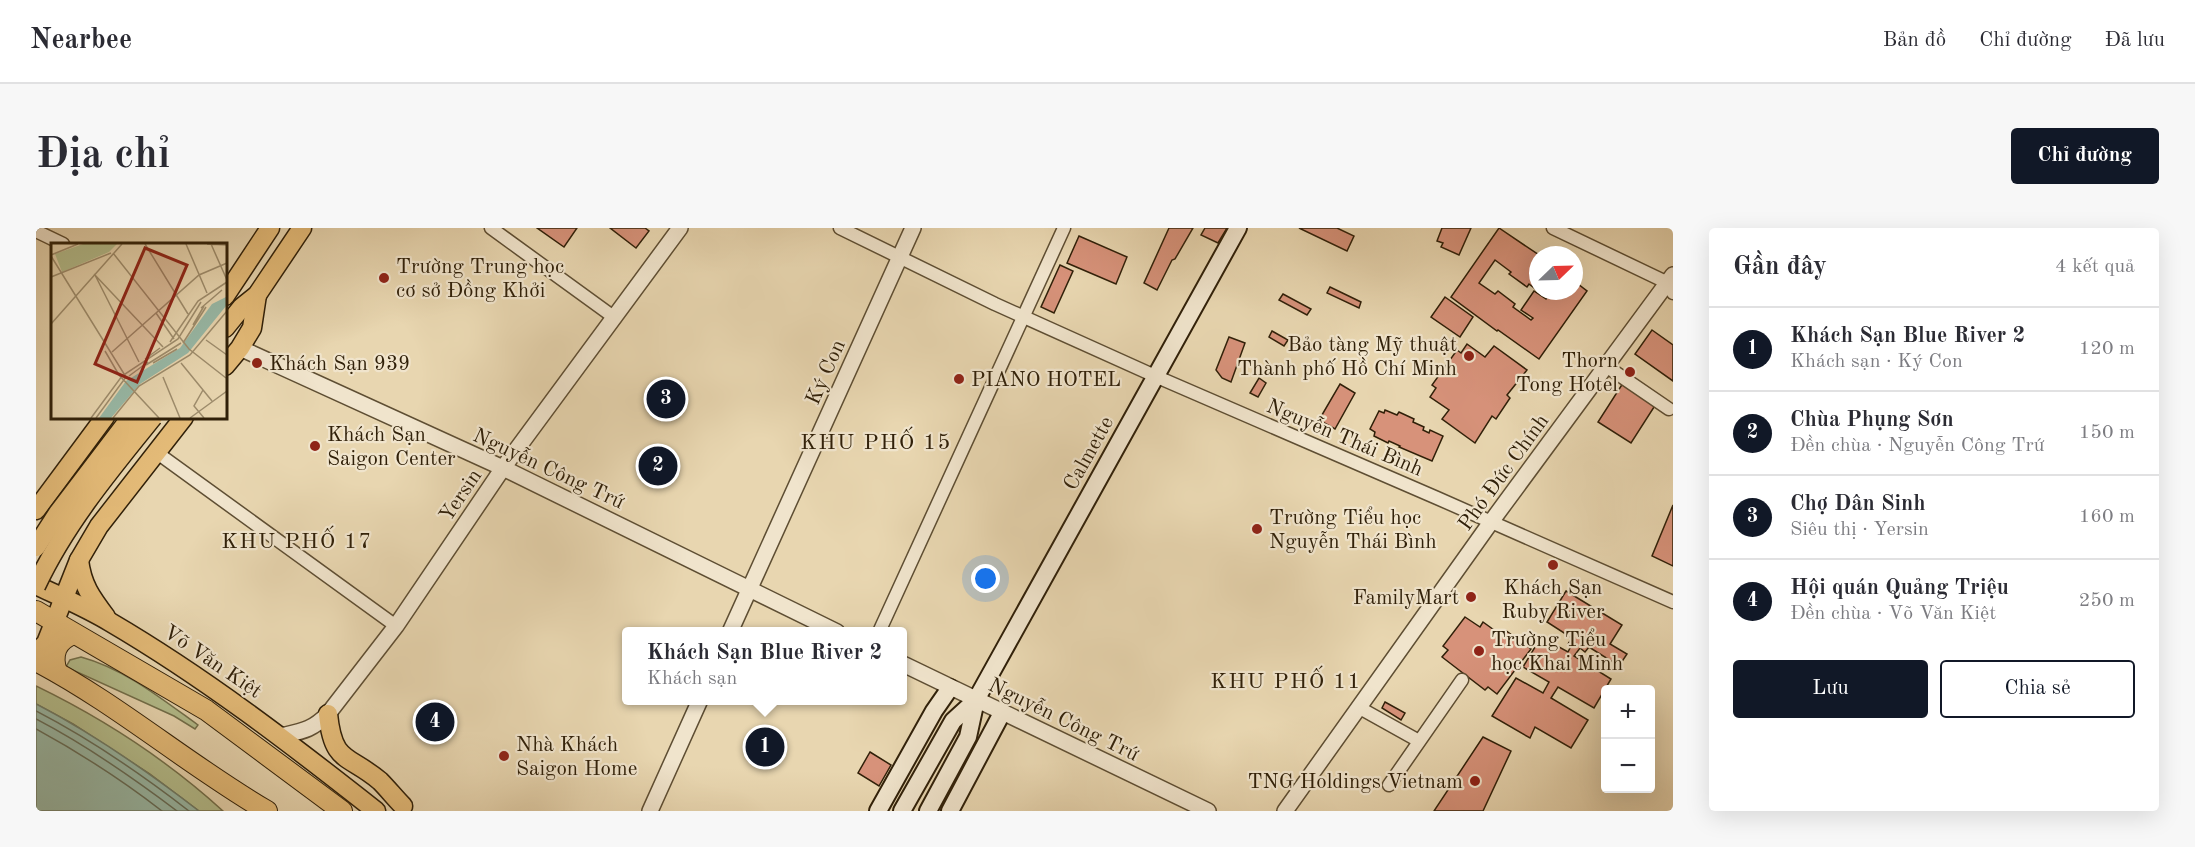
<!DOCTYPE html>
<html lang="vi">
<meta charset="utf-8">
<style>
:root{--surface:#fff;--page:#f7f7f7;--text:#2b2b33;--muted:#7c7c81;--line:#e1e1e2;--accent:#111827}
body{margin:0;font-family:"Old Standard TT",serif;background:var(--page);color:var(--text)}
.controls{position:absolute;right:18px;bottom:18px;display:grid;overflow:hidden;border-radius:6px;box-shadow:0 6px 24px #0002}
.controls button{width:54px;height:54px;display:grid;place-items:center;padding:0;border:0;border-bottom:2px solid var(--line);background:var(--surface);color:var(--text);font:30px sans-serif}
.compass{position:absolute;left:1493px;top:18px;width:54px;height:54px;border-radius:50%;background:var(--surface);box-shadow:0 6px 24px #0002;rotate:67deg}
.you{position:absolute;left:950px;top:351px;width:21px;height:21px;margin:-15px;border:4px solid #fff;border-radius:50%;background:#1a73e8;box-shadow:0 0 0 9px #1a73e833}
.badge{display:grid;place-items:center;width:39px;height:39px;border-radius:50%;background:var(--accent);color:#fff;font-size:20px;font-weight:700}
.pin{position:absolute;translate:-50% -50%;border:3px solid #fff;box-shadow:0 2px 6px #0006}
.popup{position:absolute;left:586px;top:399px;width:285px;height:78px;box-sizing:border-box;display:grid;place-content:center;border-radius:6px;background:var(--surface);filter:drop-shadow(0 2px 4px #0005);font-size:20px;white-space:nowrap;color:var(--muted)}
.popup b{font-size:22px;color:var(--text)}
.popup::after{content:'';position:absolute;left:50%;top:100%;margin-left:-12px;border:12px solid transparent;border-top-color:var(--surface)}
.list{margin:0;padding:0;list-style:none}
h2{display:flex;justify-content:space-between;align-items:center;height:78px;margin:0;padding:0 24px;font-size:26px}
h2 small{font-size:20px;font-weight:400;color:var(--muted)}
.list li{display:grid;grid-template-columns:39px 1fr auto;gap:18px;align-items:center;box-sizing:border-box;height:84px;padding:0 24px;border-top:2px solid var(--line)}
.list b{display:block;font-size:22px;white-space:nowrap}
.list p{margin:0;font-size:20px;white-space:nowrap;color:var(--muted)}
.list em{font-size:20px;font-style:normal;color:var(--muted)}
.actions{display:flex;gap:12px;padding:18px 24px}
.actions a{flex:1;padding:14px 0;border:2px solid var(--accent);border-radius:6px;text-align:center;font-size:21px;color:var(--accent)}
.actions .main{background:var(--accent);color:#fff}
.map{position:relative;flex:none;width:1637px;height:583px;overflow:hidden;border-radius:6px}
header{display:flex;align-items:center;gap:36px;box-sizing:border-box;height:84px;padding:0 30px;background:var(--surface);border-bottom:2px solid var(--line)}
header strong{font-size:28px}
nav{display:flex;gap:33px;margin-inline-start:auto;font-size:21px}
.intro{display:flex;align-items:center;justify-content:space-between;box-sizing:border-box;height:144px;padding:0 36px}
h1{margin:0;font-size:42px}
.button{padding:15px 27px;border-radius:6px;background:var(--accent);color:#fff;font-size:21px;font-weight:700}
main{display:flex;gap:36px;padding:0 36px}
aside{flex:1;background:var(--surface);border-radius:6px;box-shadow:0 6px 24px #0002}
.map>svg:first-child{display:block}
.green{fill:#b4be8d;stroke:#726f4b;stroke-width:1.5}
.water{fill:#98b9a7;stroke:#6e7c68;stroke-width:1.5}
.lines{fill:none;stroke-linecap:round;stroke-linejoin:round}
.shore{stroke:#646c58;stroke-width:1.5}
.building{fill:#d7927a;stroke:#302009;stroke-width:1.5}
.minor-casing{stroke:#5e4e33;stroke-width:15}
.tertiary-casing{stroke:#5e4e33;stroke-width:18}
.secondary-casing{stroke:#302009;stroke-width:20}
.primary-casing{stroke:#302009;stroke-width:21}
.trunk-casing{stroke:#302009;stroke-width:22}
.minor{stroke:#f0e4cc;stroke-width:12}
.tertiary{stroke:#f0e4cc;stroke-width:15}
.secondary{stroke:#f0e4cc;stroke-width:16}
.primary{stroke:#e4bb78;stroke-width:18}
.trunk{stroke:#e4bb78;stroke-width:20}
.primary-bridge-casing{stroke:#302009;stroke-width:21;stroke-linecap:butt}
.primary-bridge{stroke:#e4bb78;stroke-width:18}
.poi-dot{fill:#8f2418;stroke:#f0e4cc;stroke-width:2}
.labels{text-anchor:middle;stroke-width:4.5;stroke-linejoin:round;paint-order:stroke}
.poi-label{font-size:21px;fill:#302009;stroke:#f0e4cc;text-anchor:start}
.street-label{font-size:21px;fill:#302009;stroke:#f0e4cc}
.neighbourhood-label{font-size:22px;letter-spacing:1.5px;fill:#302009;stroke:#f0e4cc}
.inset-road{fill:none;stroke:#9e8d6d;stroke-width:1.5}
.view{fill:#8f2418;fill-opacity:0.15;stroke:#8f2418;stroke-width:3}
.inset-edge{fill:none;stroke:#302009;stroke-width:3}
</style>
<header>
<strong>Nearbee</strong>
<nav><a>Bản đồ</a><a>Chỉ đường</a><a>Đã lưu</a></nav>
</header>
<div class="intro"><h1>Địa chỉ</h1><a class="button">Chỉ đường</a></div>
<main>
<div class="map">
<svg width="1637" height="583" viewBox="0 0 1637 583">
<rect width="100%" height="100%" fill="#e8d6b0"/>
<filter id="stains"><feTurbulence type="fractalNoise" baseFrequency=".00333" numOctaves="4"/><feColorMatrix values="0 0 0 0 .2 0 0 0 0 .09 0 0 0 0 .02 0 0 0 .5 -.17"/></filter>
<radialGradient id="worn" r=".72"><stop offset=".6" stop-color="#630" stop-opacity="0"/><stop offset="1" stop-color="#630" stop-opacity=".3"/></radialGradient>
<g class="green">
<path d="M45 429C89 441 126 471 162 497L159 501 138 488 30 439 34 432Z"/>
<path d="M0 458C68 491 131 532 187 583H163L114 546 37 496 0 476Z"/>
</g>
<path class="water" d="M0 476C58 506 111 543 163 583H0Z"/>
<g class="lines">
<g class="shore">
<path d="M0 483C54 511 104 545 153 583"/>
<path d="M0 491C50 517 96 549 141 583"/>
<path d="M0 501C44 525 86 552 126 583"/>
</g>
</g>
<g class="building">
<path d="M501 0H541L528 19Z"/>
<path d="M574 0H609L613 3 600 20Z"/>
<path d="M1133 0H1157L1139 31 1136 32 1121 62 1108 55Z"/>
<path d="M1169 0H1191L1182 15 1165 7Z"/>
<path d="M1263 0H1301L1318 8 1311 23Z"/>
<path d="M1406 0H1435L1423 27 1405 19 1407 15 1401 13Z"/>
<path d="M1463 0 1503 27 1502 63 1493 56 1491 59 1473 46 1475 44 1459 32 1443 55 1459 66 1462 63 1479 76 1477 79 1495 92 1497 90 1485 82 1498 63 1510 71 1511 69 1503 63H1538V53L1551 63 1503 131 1462 102 1461 103 1415 69Z"/>
<path d="M1043 8 1091 29 1080 56 1031 35Z"/>
<path d="M1024 37 1037 43 1018 85 1005 79Z"/>
<path d="M1294 59 1325 74 1323 80 1291 65Z"/>
<path d="M1247 66 1275 81 1271 87 1243 72Z"/>
<path d="M1409 69 1437 89 1424 109 1395 89Z"/>
<path d="M1616 102 1637 117V153L1599 126Z"/>
<path d="M1236 103 1252 112 1248 118 1233 109Z"/>
<path d="M1193 109 1209 115 1195 154 1186 150 1180 142Z"/>
<path d="M1431 116 1449 129 1458 118 1491 142 1471 167 1474 170 1460 191 1456 188 1439 215 1406 191 1413 182 1394 169 1400 160 1396 157 1421 122 1425 125Z"/>
<path d="M1223 150 1230 155 1222 169 1214 165Z"/>
<path d="M1587 155 1620 176 1595 215 1562 194Z"/>
<path d="M1304 156 1319 165 1299 201 1283 192Z"/>
<path d="M1349 182 1361 187 1363 184 1378 191 1377 194 1388 199 1387 202 1393 205 1394 202 1407 208 1396 233 1363 219 1364 218 1353 213 1352 215 1338 208 1339 204 1334 201 1343 183 1348 185Z"/>
<path d="M1637 277V338L1616 328Z"/>
<path d="M1530 363 1586 397 1574 416 1591 426 1583 438 1553 419 1549 424 1544 420 1538 428 1575 451 1558 480 1522 459 1515 470 1552 492 1535 520 1499 499 1494 510 1456 488 1480 450 1507 465 1513 454 1487 439 1505 409 1532 424 1535 418 1532 416 1536 410 1511 394Z"/>
<path d="M1429 389 1444 399 1447 394 1465 407 1469 402 1495 421 1461 466 1452 459 1449 462 1406 429 1412 422 1407 418Z"/>
<path d="M1349 474 1369 485 1365 492 1346 480Z"/>
<path d="M1447 509 1475 523 1447 583H1398Z"/>
<path d="M834 524 855 537 843 558 822 545Z"/>
</g>
<g class="lines">
<defs>
<g id="minor">
<path d="M455 0 579 90"/>
<path d="M804 0 959 76 1119 148 1401 270 1637 374"/>
<path d="M1517 0 1632 55 1637 65"/>
<path d="M0 3 27 16"/>
<path d="M1570 138 1633 181"/>
<path d="M120 224 360 398"/>
<path d="M843 404 1028 0"/>
<path d="M1322 479 1383 513"/>
<path d="M1353 557 1426 452"/>
</g>
<g id="tertiary">
<path d="M204 120 467 240 801 404"/>
<path d="M694 404 877 0"/>
<path d="M867 436 1172 583"/>
<path d="M245 508C267 503 276 502 292 486L360 398 467 240 644 0"/>
<path d="M614 583 664 472"/>
<path d="M1249 583 1455 294 1637 47"/>
</g>
<g id="secondary">
<path d="M842 583 898 483 914 460"/>
<path d="M866 583 917 493 940 472"/>
<path d="M892 583 932 509 940 472 1202 0"/>
<path d="M914 583 966 485"/>
</g>
<g id="primary">
<path d="M189 68 234 0"/>
<path d="M189 100 206 79 221 67 266 0"/>
<path d="M189 138 204 120 216 100 221 67"/>
<path d="M0 282 69 189"/>
<path d="M43 332C46 357 55 369 70 389"/>
<path d="M0 357C25 369 51 380 74 394 168 449 255 516 340 583"/>
<path d="M0 425 10 415 43 332 63 298 148 189"/>
<path d="M292 486C297 536 312 526 344 553 352 561 359 570 367 578"/>
</g>
<g id="trunk">
<path d="M0 383 170 482 306 583"/>
<path d="M0 433C82 476 152 537 231 583"/>
<path d="M21 444C15 427 20 412 38 406"/>
</g>
</defs>
<use href="#minor" class="minor-casing"/>
<use href="#tertiary" class="tertiary-casing"/>
<use href="#secondary" class="secondary-casing"/>
<use href="#primary" class="primary-casing"/>
<use href="#trunk" class="trunk-casing"/>
<use href="#minor" class="minor"/>
<use href="#tertiary" class="tertiary"/>
<use href="#secondary" class="secondary"/>
<use href="#primary" class="primary"/>
<use href="#trunk" class="trunk"/>
<defs>
<g id="primary-bridge">
<path d="M0 319 22 285 95 189"/>
<path d="M0 358C29 296 74 242 117 189"/>
</g>
</defs>
<use href="#primary-bridge" class="primary-bridge-casing"/>
<use href="#primary-bridge" class="primary-bridge"/>
</g>
<g class="poi-dot">
<circle cx="348" cy="50" r="6"/>
<circle cx="1433" cy="128" r="6"/>
<circle cx="221" cy="135" r="6"/>
<circle cx="1594" cy="144" r="6"/>
<circle cx="923" cy="151" r="6"/>
<circle cx="279" cy="218" r="6"/>
<circle cx="1221" cy="301" r="6"/>
<circle cx="1517" cy="337" r="6"/>
<circle cx="1435" cy="369" r="6"/>
<circle cx="1443" cy="423" r="6"/>
<circle cx="468" cy="528" r="6"/>
<circle cx="1439" cy="553" r="6"/>
</g>
<g class="labels">
<g class="poi-label">
<text x="360" y="45">Trường Trung học<tspan x="360" dy="24">cơ sở Đồng Khởi</tspan></text>
<text x="1421" y="123" text-anchor="end">Bảo tàng Mỹ thuật<tspan x="1421" dy="24">Thành phố Hồ Chí Minh</tspan></text>
<text x="1582" y="139" text-anchor="end">Thorn<tspan x="1582" dy="24">Tong Hotel</tspan></text>
<text x="233" y="142">Khách Sạn 939</text>
<text x="935" y="158">PIANO HOTEL</text>
<text x="291" y="213">Khách Sạn<tspan x="291" dy="24">Saigon Center</tspan></text>
<text x="1233" y="296">Trường Tiểu học<tspan x="1233" dy="24">Nguyễn Thái Bình</tspan></text>
<text x="1517" y="366" text-anchor="middle">Khách Sạn<tspan x="1517" dy="24">Ruby River</tspan></text>
<text x="1423" y="376" text-anchor="end">FamilyMart</text>
<text x="1455" y="418">Trường Tiểu<tspan x="1455" dy="24">học Khai Minh</tspan></text>
<text x="480" y="523">Nhà Khách<tspan x="480" dy="24">Saigon Home</tspan></text>
<text x="1427" y="560" text-anchor="end">TNG Holdings Vietnam</text>
</g>
<g class="street-label">
<text transform="translate(789 144) rotate(-66)" y="7">Ký Con</text>
<text transform="translate(1309 209) rotate(23)" y="7">Nguyễn Thái Bình</text>
<text transform="translate(1052 225) rotate(-61)" y="7">Calmette</text>
<text transform="translate(513 240) rotate(25)" y="7">Nguyễn Công Trứ</text>
<text transform="translate(1467 244) rotate(-54)" y="7">Phó Đức Chính</text>
<text transform="translate(424 267) rotate(-56)" y="7">Yersin</text>
<text transform="translate(177 433) rotate(34)" y="7">Võ Văn Kiệt</text>
<text transform="translate(1028 491) rotate(26)" y="7">Nguyễn Công Trứ</text>
</g>
<g class="neighbourhood-label">
<text x="840" y="221">KHU PHỐ 15</text>
<text x="261" y="320">KHU PHỐ 17</text>
<text x="1250" y="460">KHU PHỐ 11</text>
</g>
</g>
<g transform="translate(15 15)">
<rect width="176" height="176" fill="#e8d6b0"/>
<path d="M32 1H66L58 9 11 29 4 11Z" fill="#b4be8d"/>
<path d="M175 54V63L137 110 89 141 60 175H48L75 138 129 105 161 61Z" fill="#98b9a7"/>
<path class="inset-road" d="M94 1 137 71M135 1 156 50M156 1 176 2M160 1 176 37M62 10 138 106 175 135M0 12 27 1M0 13 75 134 45 175M43 31 112 104M44 32 88 119M0 34 60 10M150 65 171 47M105 70 123 96M0 81 71 1M142 82 153 63M155 97 176 112M119 99 147 58 176 39M132 100 155 64M54 108 68 132 108 175M61 109 148 32 176 20M94 116 109 105M102 120 126 106M130 120 161 158M95 122 130 100M78 133 97 119M112 134 129 175M152 147 143 163 153 175M40 175 71 133 127 96 150 59M62 175 88 143 139 112 176 68M139 175 176 148"/>
<path class="view" d="M94 5 136 22 86 139 44 121Z"/>
<rect width="176" height="176" class="inset-edge"/>
</g>
<rect width="100%" height="100%" filter="url(#stains)"/>
<rect width="100%" height="100%" fill="url(#worn)"/>
</svg>
<div class="controls">
<button>+</button>
<button>−</button>
</div>
<svg class="compass" viewBox="-18 -18 36 36"><path d="M0-13l5 13h-10z" fill="#e53935"/><path d="M0 13l5-13h-10z" fill="#7c7c81"/></svg>
<div class="you"></div>
<div class="pin badge" style="left:729px;top:519px">1</div>
<div class="popup"><b>Khách Sạn Blue River 2</b>Khách sạn</div>
<div class="pin badge" style="left:622px;top:238px">2</div>
<div class="pin badge" style="left:630px;top:171px">3</div>
<div class="pin badge" style="left:399px;top:494px">4</div>
</div>
<aside>
<h2>Gần đây<small>4 kết quả</small></h2>
<ul class="list">
<li><span class="badge">1</span><div><b>Khách Sạn Blue River 2</b><p>Khách sạn · Ký Con</p></div><em>120 m</em></li>
<li><span class="badge">2</span><div><b>Chùa Phụng Sơn</b><p>Đền chùa · Nguyễn Công Trứ</p></div><em>150 m</em></li>
<li><span class="badge">3</span><div><b>Chợ Dân Sinh</b><p>Siêu thị · Yersin</p></div><em>160 m</em></li>
<li><span class="badge">4</span><div><b>Hội quán Quảng Triệu</b><p>Đền chùa · Võ Văn Kiệt</p></div><em>250 m</em></li>
</ul>
<div class="actions"><a class="main">Lưu</a><a>Chia sẻ</a></div>
</aside>
</main>
